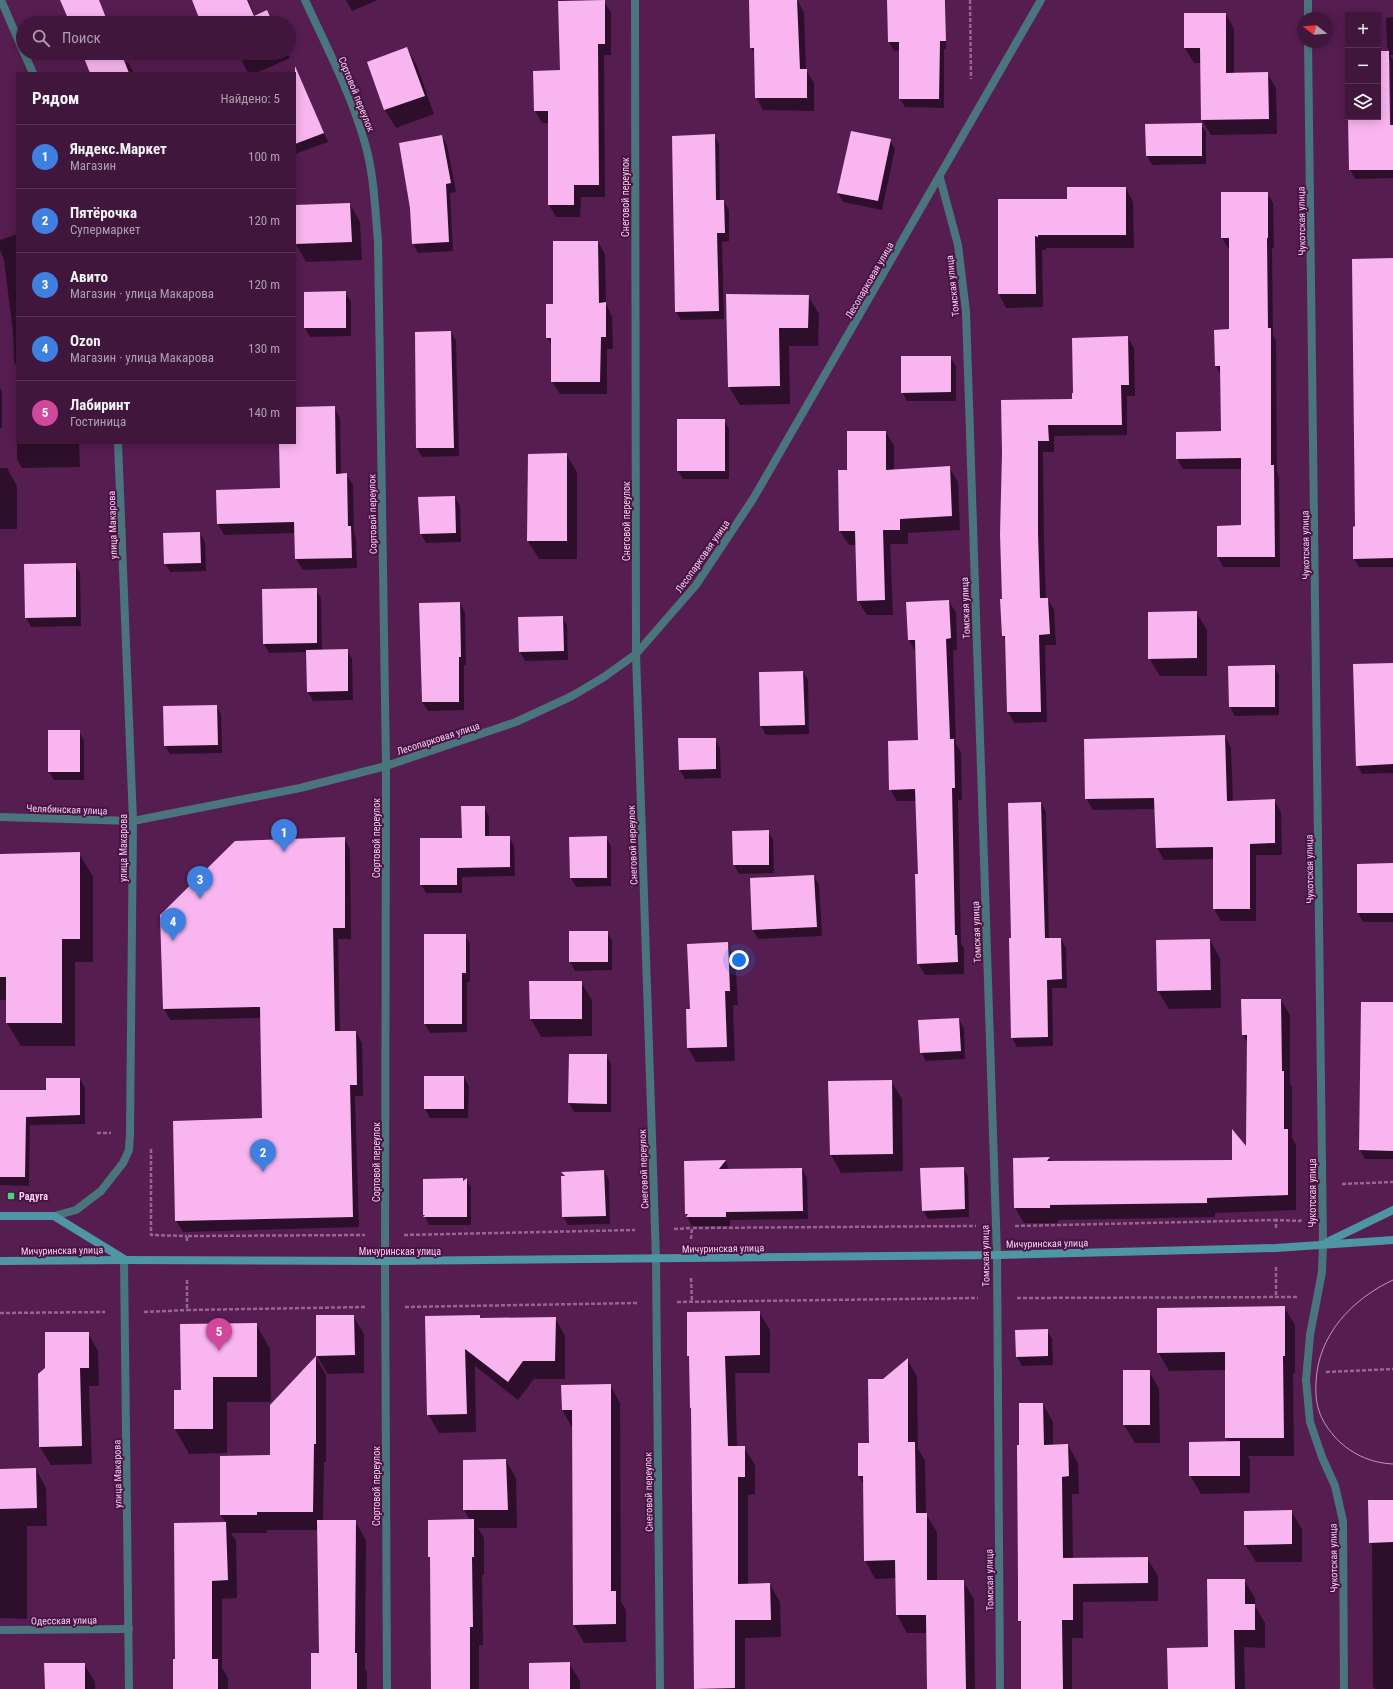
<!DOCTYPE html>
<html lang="ru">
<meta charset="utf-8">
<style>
:root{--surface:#40163d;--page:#4b2348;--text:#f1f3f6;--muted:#ae9fb0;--line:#593557;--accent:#47d779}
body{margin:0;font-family:"Roboto Condensed",sans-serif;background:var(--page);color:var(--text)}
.controls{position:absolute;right:12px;top:12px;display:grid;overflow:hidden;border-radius:0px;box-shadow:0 2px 10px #0003}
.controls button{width:36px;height:36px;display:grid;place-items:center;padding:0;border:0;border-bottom:1px solid var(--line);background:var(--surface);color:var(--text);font:20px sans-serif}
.compass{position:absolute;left:1297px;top:12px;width:36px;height:36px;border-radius:50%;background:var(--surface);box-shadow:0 2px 10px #0003;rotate:287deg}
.you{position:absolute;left:739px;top:960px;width:14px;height:14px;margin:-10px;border:3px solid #fff;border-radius:50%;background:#1a73e8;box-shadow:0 0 0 6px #1a73e833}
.badge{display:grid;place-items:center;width:26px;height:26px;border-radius:50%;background:var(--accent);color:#fff;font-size:13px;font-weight:700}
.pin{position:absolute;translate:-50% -33px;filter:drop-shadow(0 1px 2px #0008)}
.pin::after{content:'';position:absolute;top:21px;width:14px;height:12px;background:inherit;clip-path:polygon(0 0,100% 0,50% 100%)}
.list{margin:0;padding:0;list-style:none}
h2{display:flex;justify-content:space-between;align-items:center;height:52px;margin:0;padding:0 16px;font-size:17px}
h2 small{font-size:13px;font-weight:400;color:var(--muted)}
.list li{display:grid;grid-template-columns:26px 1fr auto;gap:12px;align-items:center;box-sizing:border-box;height:64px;padding:0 16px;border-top:1px solid var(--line)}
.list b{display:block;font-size:15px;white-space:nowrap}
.list p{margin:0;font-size:13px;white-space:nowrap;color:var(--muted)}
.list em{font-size:13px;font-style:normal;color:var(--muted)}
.icon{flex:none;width:22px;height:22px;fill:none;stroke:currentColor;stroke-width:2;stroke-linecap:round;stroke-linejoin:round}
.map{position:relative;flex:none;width:1393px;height:1689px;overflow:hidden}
.search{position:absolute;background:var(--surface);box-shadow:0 2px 10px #0003;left:16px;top:16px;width:280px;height:44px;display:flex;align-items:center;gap:10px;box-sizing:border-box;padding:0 14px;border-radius:22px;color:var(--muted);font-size:15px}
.panel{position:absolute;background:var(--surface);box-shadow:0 2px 10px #0003;left:16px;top:72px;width:280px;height:372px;border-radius:0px}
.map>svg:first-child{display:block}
.shadow{fill:#0007;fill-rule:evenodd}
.building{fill:#f9b5f0}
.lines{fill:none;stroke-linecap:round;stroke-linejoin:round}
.path{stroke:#966691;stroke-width:2.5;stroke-dasharray:4 2;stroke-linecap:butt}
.minor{stroke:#4a757d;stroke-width:8}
.tertiary{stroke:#4a757d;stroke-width:8}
.secondary{stroke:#4e96a3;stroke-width:8}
.tram{stroke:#c198bc;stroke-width:1}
.poi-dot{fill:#47d779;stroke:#4b1246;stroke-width:1.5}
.labels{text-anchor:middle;stroke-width:4;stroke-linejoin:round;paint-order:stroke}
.street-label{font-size:10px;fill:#f3d1ee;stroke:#4b1246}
.poi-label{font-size:10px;font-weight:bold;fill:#f3d1ee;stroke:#4b1246;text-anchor:start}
</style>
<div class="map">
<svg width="1393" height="1689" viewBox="0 0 1393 1689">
<rect width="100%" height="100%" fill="#561d51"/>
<g class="shadow">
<path d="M193 0H248L255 16 267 11 274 23H202Z"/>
<path d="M346 0H378L352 11Z"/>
<path d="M559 0 604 1 611 13V55H604L605 197H581L580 217H556L549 205V123H542L535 111 561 71Z"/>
<path d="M797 0 804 12 806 70 814 83V111L763 110 756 97 755 54 751 48 750 1Z"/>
<path d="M888 0 946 1V49H944V108L905 107 900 99V50L894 51 889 42Z"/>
<path d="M1226 14 1234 29V74L1267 73 1276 88 1277 134 1211 135 1202 120 1201 63H1194L1185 48Z"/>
<path d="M1393 17V55H1390L1393 60V178L1355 179 1350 170 1349 117H1378V52H1390L1387 47 1386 18ZM1388 60H1390L1391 130H1389Z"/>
<path d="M407 48 417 66 434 114 396 128 385 110 368 62Z"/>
<path d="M83 53H121L125 63 128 62 134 73H93Z"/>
<path d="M238 53H287L290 58 256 73H248Z"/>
<path d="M307 96 328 142 295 154V101Z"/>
<path d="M1146 124H1201L1206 132V164L1152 165 1147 156Z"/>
<path d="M714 135 719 144 720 201H724L729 210V241L722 242 724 319 681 320 676 312Z"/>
<path d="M442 136 447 145 456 192 450 193 453 251 418 253 413 244 411 207Z"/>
<path d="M890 140 895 149 882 210 843 202 838 193Z"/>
<path d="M1126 188 1133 202 1134 248H1046V250H1042L1043 307 1006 308 999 294 998 200H1068Z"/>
<path d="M1267 193 1273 203 1274 248H1272L1273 335 1276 340 1277 472 1279 477 1280 567H1223L1218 557V527L1242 526V469H1183L1177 459V433L1222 432 1221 375 1216 366 1230 330V248H1228L1222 238Z"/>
<path d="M350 204 360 222 362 260 306 262 296 244 295 206Z"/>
<path d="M17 234V367L14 362 13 332 4 260 0 250V240Z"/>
<path d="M598 242 605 254 606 304 612 316 613 349H607V394H560L552 382V346L547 338 554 305Z"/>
<path d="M1393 259V567H1359L1354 559 1356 527Z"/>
<path d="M345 292 351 301V336L310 337 305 328V293Z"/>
<path d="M727 295 808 296 819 314 818 346H789L790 404 740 405 729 387Z"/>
<path d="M451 332 456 341 459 456 422 457 417 448 416 333Z"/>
<path d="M1127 337 1134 348 1135 396H1127V435L1054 436V452H1043L1044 544 1046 599H1048L1054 610 1056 645H1045L1047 722 1014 723 1008 712 1006 641 1003 636V453L1073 400Z"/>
<path d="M950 357 956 366V401H907L902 392Z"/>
<path d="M0 388 2 392V428H0Z"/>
<path d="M334 407 340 418 341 474H346L353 485 354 533 356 538 357 568 303 570 296 559V533L224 535 218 524 281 489 280 443H295V408Z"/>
<path d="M724 420 729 429V479H683L678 471Z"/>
<path d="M17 428V443H79L80 467 22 468 17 459Z"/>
<path d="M886 432 894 446V470L949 467 958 482 960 530 908 533V544H890L893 615H867L858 601 856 545H849L840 531 848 471Z"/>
<path d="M566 454 577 472V559H539L528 541 529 455Z"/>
<path d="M0 468H7L17 486V529H0Z"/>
<path d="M455 497 460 506 461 542 426 543 421 534Z"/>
<path d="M200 533 205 542 206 571 170 572 165 563Z"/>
<path d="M75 564 80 573 81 626 31 627 26 618 25 565Z"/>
<path d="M316 589 321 598 322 651 347 650 352 659 353 700 313 701 308 692V652L269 653 264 644Z"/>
<path d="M949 601 956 613 957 650H953L956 744 961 752 962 800H958L961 944 964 948V974L925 975 918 963 919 875 917 801H897L890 789 919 741 916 653 909 640 907 603Z"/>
<path d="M460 603 465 612 466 665H464V710L428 711 422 702 420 604Z"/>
<path d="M1196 612 1207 630V676H1160L1149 658Z"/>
<path d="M562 617 567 625 568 660 525 661 520 652Z"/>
<path d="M1393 664V773L1362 774 1357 765Z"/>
<path d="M1274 666 1279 675V715L1235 716 1230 707Z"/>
<path d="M803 672 808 680 809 734 766 735 761 726 760 673Z"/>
<path d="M216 706 221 714 222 753 170 754 165 746Z"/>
<path d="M79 731 84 740V780H54L49 772Z"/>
<path d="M1225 736 1231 748 1233 801 1274 800 1281 812 1282 855H1256V921H1221L1214 909V859L1164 860 1157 848 1156 809 1093 810 1086 798Z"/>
<path d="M715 739 720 748 721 778 685 779 680 770Z"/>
<path d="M1041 803 1046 812 1049 939H1061L1066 948 1067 988H1052L1053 1046 1017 1047 1012 1038 1010 939H1012Z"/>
<path d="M484 807 489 816V837H509L514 846 515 876 462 877V893H426L421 884 463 839Z"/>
<path d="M768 831 773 840 774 873 739 874 734 865 733 832Z"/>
<path d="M606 837 611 846V886L576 887 571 878Z"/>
<path d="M344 838 350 849 351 939H338L340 1032H356L362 1043 363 1096H355L359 1227 183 1232 176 1221 263 1119 261 1018 170 1020 164 1009 161 915Z"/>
<path d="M0 853 2 855 79 853 93 877V962H75V1046H21L7 1023V1000H0Z"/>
<path d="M1393 864V922H1363L1358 913V865Z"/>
<path d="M814 876 819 885 822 936 758 939 753 930 751 879Z"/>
<path d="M607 932 612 941V970L575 971 570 962Z"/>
<path d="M465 935 470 944V982H467V1032L430 1033 425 1024Z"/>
<path d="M1210 940 1220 958 1221 1008 1169 1009 1158 991 1157 941Z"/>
<path d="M727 943 735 958 738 1005H733L735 1061 696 1062 688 1048 691 1010Z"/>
<path d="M581 982 592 1000V1036L541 1037 531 1019Z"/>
<path d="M1242 1000H1281L1290 1015V1084L1292 1087V1138L1296 1145V1210L1215 1213V1217L1058 1220V1223H1024L1015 1208 1014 1159 1049 1158 1052 1162 1233 1161 1247 1149 1248 1044 1243 1035Z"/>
<path d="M1393 1003V1159H1365L1360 1150Z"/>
<path d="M959 1019 964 1028 965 1059 926 1061 921 1052Z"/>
<path d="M606 1055 611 1064V1112H574L569 1103 570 1056Z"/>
<path d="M464 1077 469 1086 468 1118H430L425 1109Z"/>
<path d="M80 1079 85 1088V1124L30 1125 29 1186 0 1185V1091H47Z"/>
<path d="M891 1081 902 1099 903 1171 841 1173 831 1155Z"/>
<path d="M725 1161 730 1170 802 1169 807 1178 808 1219 730 1220V1226H692L687 1217 688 1216 686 1213 685 1162Z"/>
<path d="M963 1168 968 1177 969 1217 928 1219 923 1210Z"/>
<path d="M604 1171 609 1180 610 1224 568 1225 563 1216 565 1177 562 1173Z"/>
<path d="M463 1179 464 1182 467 1180 471 1188V1225H429L424 1214Z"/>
<path d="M1284 1307 1295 1325V1373H1293L1294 1456H1248L1250 1460V1493L1201 1494 1190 1475 1228 1442 1226 1438V1370L1169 1371 1158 1352Z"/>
<path d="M759 1312 770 1330V1373H735L737 1447H744L755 1465V1494L748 1495V1585L770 1584 780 1602 781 1637 745 1638V1689H696L692 1410 691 1408 690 1359 688 1356Z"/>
<path d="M353 1316 364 1334V1373L328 1374 317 1356Z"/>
<path d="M479 1316 481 1319 555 1318 565 1336V1379H534L518 1400 475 1366 476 1432 439 1433 428 1414Z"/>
<path d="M256 1324 270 1349 271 1402H227V1453L189 1454 175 1429 182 1391Z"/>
<path d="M1047 1330 1052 1339 1053 1365 1022 1366 1017 1357 1016 1331Z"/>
<path d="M88 1333 98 1351 99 1386H89L92 1464 51 1465 40 1447Z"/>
<path d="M316 1358 326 1375V1462H324L323 1521H355L366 1540 365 1669 367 1672V1689H312L320 1654 318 1530H267V1533H231L236 1541 237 1598 222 1599V1668L228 1678V1689H174L176 1660 226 1523 221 1515 271 1456Z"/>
<path d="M907 1359 917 1377 918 1449 925 1461 926 1514 937 1532V1581H963L974 1599 975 1689H928L927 1633H907L897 1615 896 1578 875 1579 865 1560 864 1485 859 1476 870 1444 884 1380Z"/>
<path d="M1149 1371 1159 1389 1160 1443H1135L1124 1425Z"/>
<path d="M610 1385 620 1403 621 1602 626 1610V1642L584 1643 574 1625 573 1429 562 1410V1386Z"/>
<path d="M1043 1404 1053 1422V1445H1068L1078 1463 1079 1494H1072L1073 1559 1147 1558 1158 1576V1601L1083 1602V1638H1072V1689H1022V1625L1019 1621 1020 1446Z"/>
<path d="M464 1460H506L516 1478 517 1528H478L484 1538V1575H482L483 1645H479V1689H432L431 1560 429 1557 470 1520 464 1510Z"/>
<path d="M36 1469 46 1488 47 1526H27V1619L0 1618V1470Z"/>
<path d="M1393 1501V1689H1375L1373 1686 1372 1546 1370 1542Z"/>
<path d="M1291 1511 1302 1529V1562H1256L1245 1544Z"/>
<path d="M1244 1580 1255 1598V1606L1265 1623V1648L1244 1647 1245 1689H1169L1209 1648Z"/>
<path d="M569 1663 580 1681V1689H530Z"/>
<path d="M84 1664 95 1682V1689H46Z"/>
</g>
<g class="building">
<path d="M60 0H99L108 23H70Z"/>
<path d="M192 0H247L254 16 267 10 273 23H201Z"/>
<path d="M605 0V44H598L599 185H574V205H548V111H534L533 71 560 70 558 1Z"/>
<path d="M749 0H797L800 69H807V98H755L754 48H750Z"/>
<path d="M887 0H945L946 41H940L939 99H899V42H888Z"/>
<path d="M1184 13H1226V73L1268 72 1269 119 1201 120 1200 48H1184Z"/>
<path d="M407 47 425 96 384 110 367 62Z"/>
<path d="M1378 51H1389L1390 125H1393V170H1349L1348 117H1378Z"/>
<path d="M1346 52H1348V107V84Z"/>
<path d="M82 53H121L129 73H90Z"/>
<path d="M295 66 324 133 295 144Z"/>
<path d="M1202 123V156H1146L1145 124Z"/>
<path d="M851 131 891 139 878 201 837 193Z"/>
<path d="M715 134 716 200H724L725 233H717L719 311 675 312 672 136Z"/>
<path d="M442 135 451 183 446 184 449 242 412 244 410 208 399 143Z"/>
<path d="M1067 187H1126V235H1038V237L1035 236 1036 294H998V199H1067Z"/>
<path d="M1221 192H1268V238H1267L1268 328H1271V465H1274L1275 557H1217V526L1241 525V458L1176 459V432L1221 431 1220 366H1215L1214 330 1229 329V238H1221Z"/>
<path d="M350 203 352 242 295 244V205Z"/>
<path d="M553 241H598L599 303 606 302V337H601L600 382H551V338H546V304H553Z"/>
<path d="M1393 258V558L1353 559V527L1355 526 1352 259Z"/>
<path d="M346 291V328H304V292Z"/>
<path d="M726 294 809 295 808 328H779L780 386 728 387Z"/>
<path d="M451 331 454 448H416L415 332Z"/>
<path d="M1128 336 1129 385H1121L1122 425H1048L1049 441H1038V533L1040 598H1048L1050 634 1039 635 1041 712H1007L1005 636H1002L1000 599H1002L1000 534 1002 453 1001 400 1072 399V393H1073L1072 338Z"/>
<path d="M901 356H951V392L901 393Z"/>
<path d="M335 406 336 474 347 473 348 526H351L352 558 295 559 294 522 217 524 216 490 280 488 279 443H295V407Z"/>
<rect x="677" y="419" width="48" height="52"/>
<path d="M847 431H886V470L950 466 952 516 900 519V530H883L885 600 857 601 855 531H839L838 470H847Z"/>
<path d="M567 453V541H527L528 454Z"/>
<path d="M455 496 456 533 420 534 418 497Z"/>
<path d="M200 532 201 563 164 564 163 533Z"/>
<path d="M76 563V617L25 618 24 564Z"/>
<path d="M317 588V643L263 644 262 589Z"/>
<path d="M949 600 951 638 946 639 950 739H954L955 788H952L955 935H957L958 962 917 964 915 874H918L915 789 889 790 888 741 918 740 915 640H908L906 602Z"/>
<path d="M460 602 461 657H459V702H422L419 603Z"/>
<path d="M1197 611V658L1148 659V612Z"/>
<path d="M563 616 564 651 519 652 518 617Z"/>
<path d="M348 649V691L307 692 306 650Z"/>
<path d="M1393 663V764L1356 766 1353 664Z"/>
<path d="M1275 665V707H1229L1228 666Z"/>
<path d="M803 671 805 725 760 726 759 672Z"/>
<path d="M217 705 218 745 164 746 163 706Z"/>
<rect x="48" y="730" width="32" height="42"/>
<path d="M1225 735 1227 801 1275 799V843L1250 844V909H1213V847L1156 848 1154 798 1085 799 1084 739Z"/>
<path d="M678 738H716V769L679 770Z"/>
<path d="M1041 802 1045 938H1061L1062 979 1047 980 1048 1037 1011 1038 1009 938H1011L1008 803Z"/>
<path d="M461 806H485V836H510V867L457 868V885H420V838H462Z"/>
<path d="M769 830V865H733L732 831Z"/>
<path d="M607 836V878H570L569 837Z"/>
<path d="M345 837V928H333L335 1031H356L357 1085H350L353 1217 175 1221 173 1121 262 1118 260 1007 163 1009 160 915 235 841Z"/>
<path d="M80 852V939H62V1023H6V977H0V854Z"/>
<path d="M1393 863V913H1357V864Z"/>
<path d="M814 875 817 927 752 930 750 878Z"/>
<rect x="569" y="931" width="39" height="31"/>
<path d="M424 934H466V973H462V1024H424Z"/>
<path d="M1210 939 1211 990 1157 991 1156 940Z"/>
<path d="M728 942 730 991H725L727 1047 687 1048 686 1009H690L687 944Z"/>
<path d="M529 981H582V1019H530Z"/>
<path d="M1241 999H1281L1282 1071H1284V1129H1288V1195L1207 1198V1203L1050 1205V1208H1014L1013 1158 1050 1157 1047 1161 1232 1160V1129L1246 1146 1247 1035H1242Z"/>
<path d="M1361 1002H1393V1151L1359 1150Z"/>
<path d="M959 1018 961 1051 920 1053 918 1020Z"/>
<path d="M569 1054H607V1104L568 1103Z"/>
<rect x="424" y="1076" width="40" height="33"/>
<path d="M46 1078H80V1115L26 1117 25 1177H0V1090H46Z"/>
<path d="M892 1080 893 1154 830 1155 828 1081Z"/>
<path d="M726 1160 719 1169 802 1168 803 1211 726 1212V1217H686L688 1214H685L684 1161Z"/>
<path d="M964 1167 965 1209 922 1211 920 1168Z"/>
<path d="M604 1170 606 1216 562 1217 561 1176H565L561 1172Z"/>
<path d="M463 1178V1181L467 1178V1217H423L425 1215H423V1179Z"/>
<path d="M1285 1306V1356H1283L1284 1438H1225V1352L1157 1353V1308Z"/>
<path d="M760 1311V1355L725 1356 728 1446H745V1477H738V1584L770 1583 771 1620H735V1688L694 1689 691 1408H690L689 1356H687V1312Z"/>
<path d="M316 1315H354L355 1355 316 1356Z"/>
<path d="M480 1315V1318L556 1317 555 1361H523L508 1382 465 1349 467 1414 427 1415 425 1316Z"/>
<path d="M257 1323V1377H213V1429H174V1390H181L180 1324Z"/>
<path d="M1048 1329V1356L1016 1357 1015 1330Z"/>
<path d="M45 1332H89V1368H80L82 1446 39 1447 38 1374 45 1368Z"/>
<path d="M316 1356V1444H314L313 1512H257V1515H220V1456L270 1455V1405Z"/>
<path d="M908 1358V1442H915L916 1513H927V1580H964L966 1689H927L926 1615H896L895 1560 864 1561 863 1476H858V1443H869L868 1379H883Z"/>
<rect x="1123" y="1370" width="27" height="55"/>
<path d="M611 1384V1591H616V1624L573 1625 572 1410H562L561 1385Z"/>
<path d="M1019 1403H1043L1044 1445 1068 1444 1069 1476 1062 1477 1063 1558 1148 1557V1583L1073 1584V1620H1062L1063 1689H1021V1621H1018V1579L1017 1445H1019Z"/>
<path d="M1240 1441V1476H1189V1442Z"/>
<path d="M506 1459 508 1510H463V1460Z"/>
<path d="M36 1468 37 1508 0 1509V1469Z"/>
<path d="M1368 1500H1393V1542L1369 1543Z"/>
<path d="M1292 1510V1544L1244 1545V1511Z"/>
<path d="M474 1519V1557H472L473 1627H470V1689H431L430 1557H428V1520Z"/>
<path d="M317 1520H356L355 1653H357V1689H311V1653H319Z"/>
<path d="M226 1522 228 1580 212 1581V1659H218V1689H173V1659H175L174 1523Z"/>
<path d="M1207 1579H1245V1604H1255V1630H1234L1235 1689H1168L1167 1648 1208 1647Z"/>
<path d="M570 1662V1689H529V1663Z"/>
<path d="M44 1663H85V1689H45Z"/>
</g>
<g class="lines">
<g class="path">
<path d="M970 0 971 79"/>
<path d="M97 1133H111"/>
<path d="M151 1149V1235L187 1236"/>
<path d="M1342 1184 1393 1182"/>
<path d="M1015 1226 1276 1220"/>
<path d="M1276 1228V1220L1300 1221 1302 1218"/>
<path d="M674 1229 692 1228"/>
<path d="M404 1235 635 1230"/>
<path d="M691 1239 692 1228 976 1226"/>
<path d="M187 1241V1236L365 1235"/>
<path d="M1276 1267V1298"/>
<path d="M691 1278 692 1302"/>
<path d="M187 1280V1310L366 1307"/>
<path d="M1017 1298 1298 1297"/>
<path d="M677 1302 978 1298"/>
<path d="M405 1307 638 1303"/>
<path d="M144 1312 187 1310"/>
<path d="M0 1313 105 1312"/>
<path d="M1326 1372 1393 1369"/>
</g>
<g class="minor">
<path d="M1 0 23 51"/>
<path d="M305 0C326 46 350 91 364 140 374 172 375 208 378 242L386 766 385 1261 387 1689"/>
<path d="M635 0 636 654 656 1259 660 1689"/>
<path d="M1308 0V18"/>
<path d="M1308 42 1323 1244 1322 1272 1310 1335 1306 1380 1310 1422 1322 1457 1335 1486 1343 1521 1344 1689"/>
<path d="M24 53 33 73"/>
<path d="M940 178 958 245 966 312 997 1255 1000 1689"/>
<path d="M0 817 133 821 118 443"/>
<path d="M124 1260 129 1689"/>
<path d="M0 1630 129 1629"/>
</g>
<path class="tertiary" d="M54 1216 76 1210 101 1191 123 1163 129 1150 130 1133 133 821 300 788 386 766 516 722 572 696 604 677 636 654 696 585 753 499 1041 0"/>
<g class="secondary">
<path d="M0 1216H54L124 1259"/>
<path d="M1327 1242 1393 1210"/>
<path d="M0 1261 124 1260 385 1261 997 1255 1276 1248 1393 1240"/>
</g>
<path class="tram" d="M1393 1280C1352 1299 1318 1335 1316 1382 1315 1405 1319 1418 1334 1436 1349 1453 1370 1463 1393 1464"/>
</g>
<rect class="poi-dot" x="7" y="1192" width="8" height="8" rx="2"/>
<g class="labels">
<g class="street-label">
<text transform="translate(357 94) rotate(68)" y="4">Сортовой переулок</text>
<text transform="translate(625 197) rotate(-90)" y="4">Снеговой переулок</text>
<text transform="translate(1301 221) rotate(-91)" y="4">Чукотская улица</text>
<text transform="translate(869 280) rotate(-60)" y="4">Лесопарковая улица</text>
<text transform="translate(952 286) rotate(-96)" y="4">Томская улица</text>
<text transform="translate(372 514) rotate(-91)" y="4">Сортовой переулок</text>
<text transform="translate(626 521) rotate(-90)" y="4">Снеговой переулок</text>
<text transform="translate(112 525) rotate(-92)" y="4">улица Макарова</text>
<text transform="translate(1305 545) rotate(-91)" y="4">Чукотская улица</text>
<text transform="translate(702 556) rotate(-55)" y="4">Лесопарковая улица</text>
<text transform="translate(965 608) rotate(-92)" y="4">Томская улица</text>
<text transform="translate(438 738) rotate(-18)" y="4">Лесопарковая улица</text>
<text transform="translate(67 809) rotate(2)" y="4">Челябинская улица</text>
<text transform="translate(376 838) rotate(-90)" y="4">Сортовой переулок</text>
<text transform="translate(632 845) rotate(-92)" y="4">Снеговой переулок</text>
<text transform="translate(123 848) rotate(-90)" y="4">улица Макарова</text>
<text transform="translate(1309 869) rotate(-91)" y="4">Чукотская улица</text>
<text transform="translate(976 932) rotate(-92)" y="4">Томская улица</text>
<text transform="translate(376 1162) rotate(-90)" y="4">Сортовой переулок</text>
<text transform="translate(643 1169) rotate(-92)" y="4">Снеговой переулок</text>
<text transform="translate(1312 1193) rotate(-90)" y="4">Чукотская улица</text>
<text transform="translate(1047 1243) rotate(-1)" y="4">Мичуринская улица</text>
<text transform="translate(723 1248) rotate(-1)" y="4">Мичуринская улица</text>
<text transform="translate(62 1250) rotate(-1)" y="4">Мичуринская улица</text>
<text x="400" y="1255">Мичуринская улица</text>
<text transform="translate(985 1256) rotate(-91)" y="4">Томская улица</text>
<text transform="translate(117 1474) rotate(-91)" y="4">улица Макарова</text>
<text transform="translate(376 1486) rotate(-90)" y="4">Сортовой переулок</text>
<text transform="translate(648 1492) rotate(-91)" y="4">Снеговой переулок</text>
<text transform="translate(1333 1558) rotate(-91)" y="4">Чукотская улица</text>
<text transform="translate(989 1580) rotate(-91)" y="4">Томская улица</text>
<text transform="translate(64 1620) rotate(-1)" y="4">Одесская улица</text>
</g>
<g class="poi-label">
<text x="19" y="1200">Радуга</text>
</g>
</g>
</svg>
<div class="controls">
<button>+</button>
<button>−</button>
<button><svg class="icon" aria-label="layers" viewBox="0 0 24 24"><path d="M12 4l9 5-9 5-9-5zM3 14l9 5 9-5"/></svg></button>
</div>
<svg class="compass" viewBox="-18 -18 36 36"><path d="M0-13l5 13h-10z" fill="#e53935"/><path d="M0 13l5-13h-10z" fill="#ae9fb0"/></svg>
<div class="you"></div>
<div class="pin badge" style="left:284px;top:852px;background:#3f7fe0">1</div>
<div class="pin badge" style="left:263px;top:1172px;background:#3f7fe0">2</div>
<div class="pin badge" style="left:200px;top:899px;background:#3f7fe0">3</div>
<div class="pin badge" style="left:173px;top:941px;background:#3f7fe0">4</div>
<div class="pin badge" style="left:219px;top:1351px;background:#d1479c">5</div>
<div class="search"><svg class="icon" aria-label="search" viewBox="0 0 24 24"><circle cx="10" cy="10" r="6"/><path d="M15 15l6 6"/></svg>Поиск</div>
<section class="panel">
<h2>Рядом<small>Найдено: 5</small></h2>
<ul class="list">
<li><span class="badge" style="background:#3f7fe0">1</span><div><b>Яндекс.Маркет</b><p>Магазин</p></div><em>100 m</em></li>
<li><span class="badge" style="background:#3f7fe0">2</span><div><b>Пятёрочка</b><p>Супермаркет</p></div><em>120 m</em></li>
<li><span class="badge" style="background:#3f7fe0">3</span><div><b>Авито</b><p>Магазин · улица Макарова</p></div><em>120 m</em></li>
<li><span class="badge" style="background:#3f7fe0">4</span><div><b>Ozon</b><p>Магазин · улица Макарова</p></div><em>130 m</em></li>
<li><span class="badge" style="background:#d1479c">5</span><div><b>Лабиринт</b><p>Гостиница</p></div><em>140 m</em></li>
</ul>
</section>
</div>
